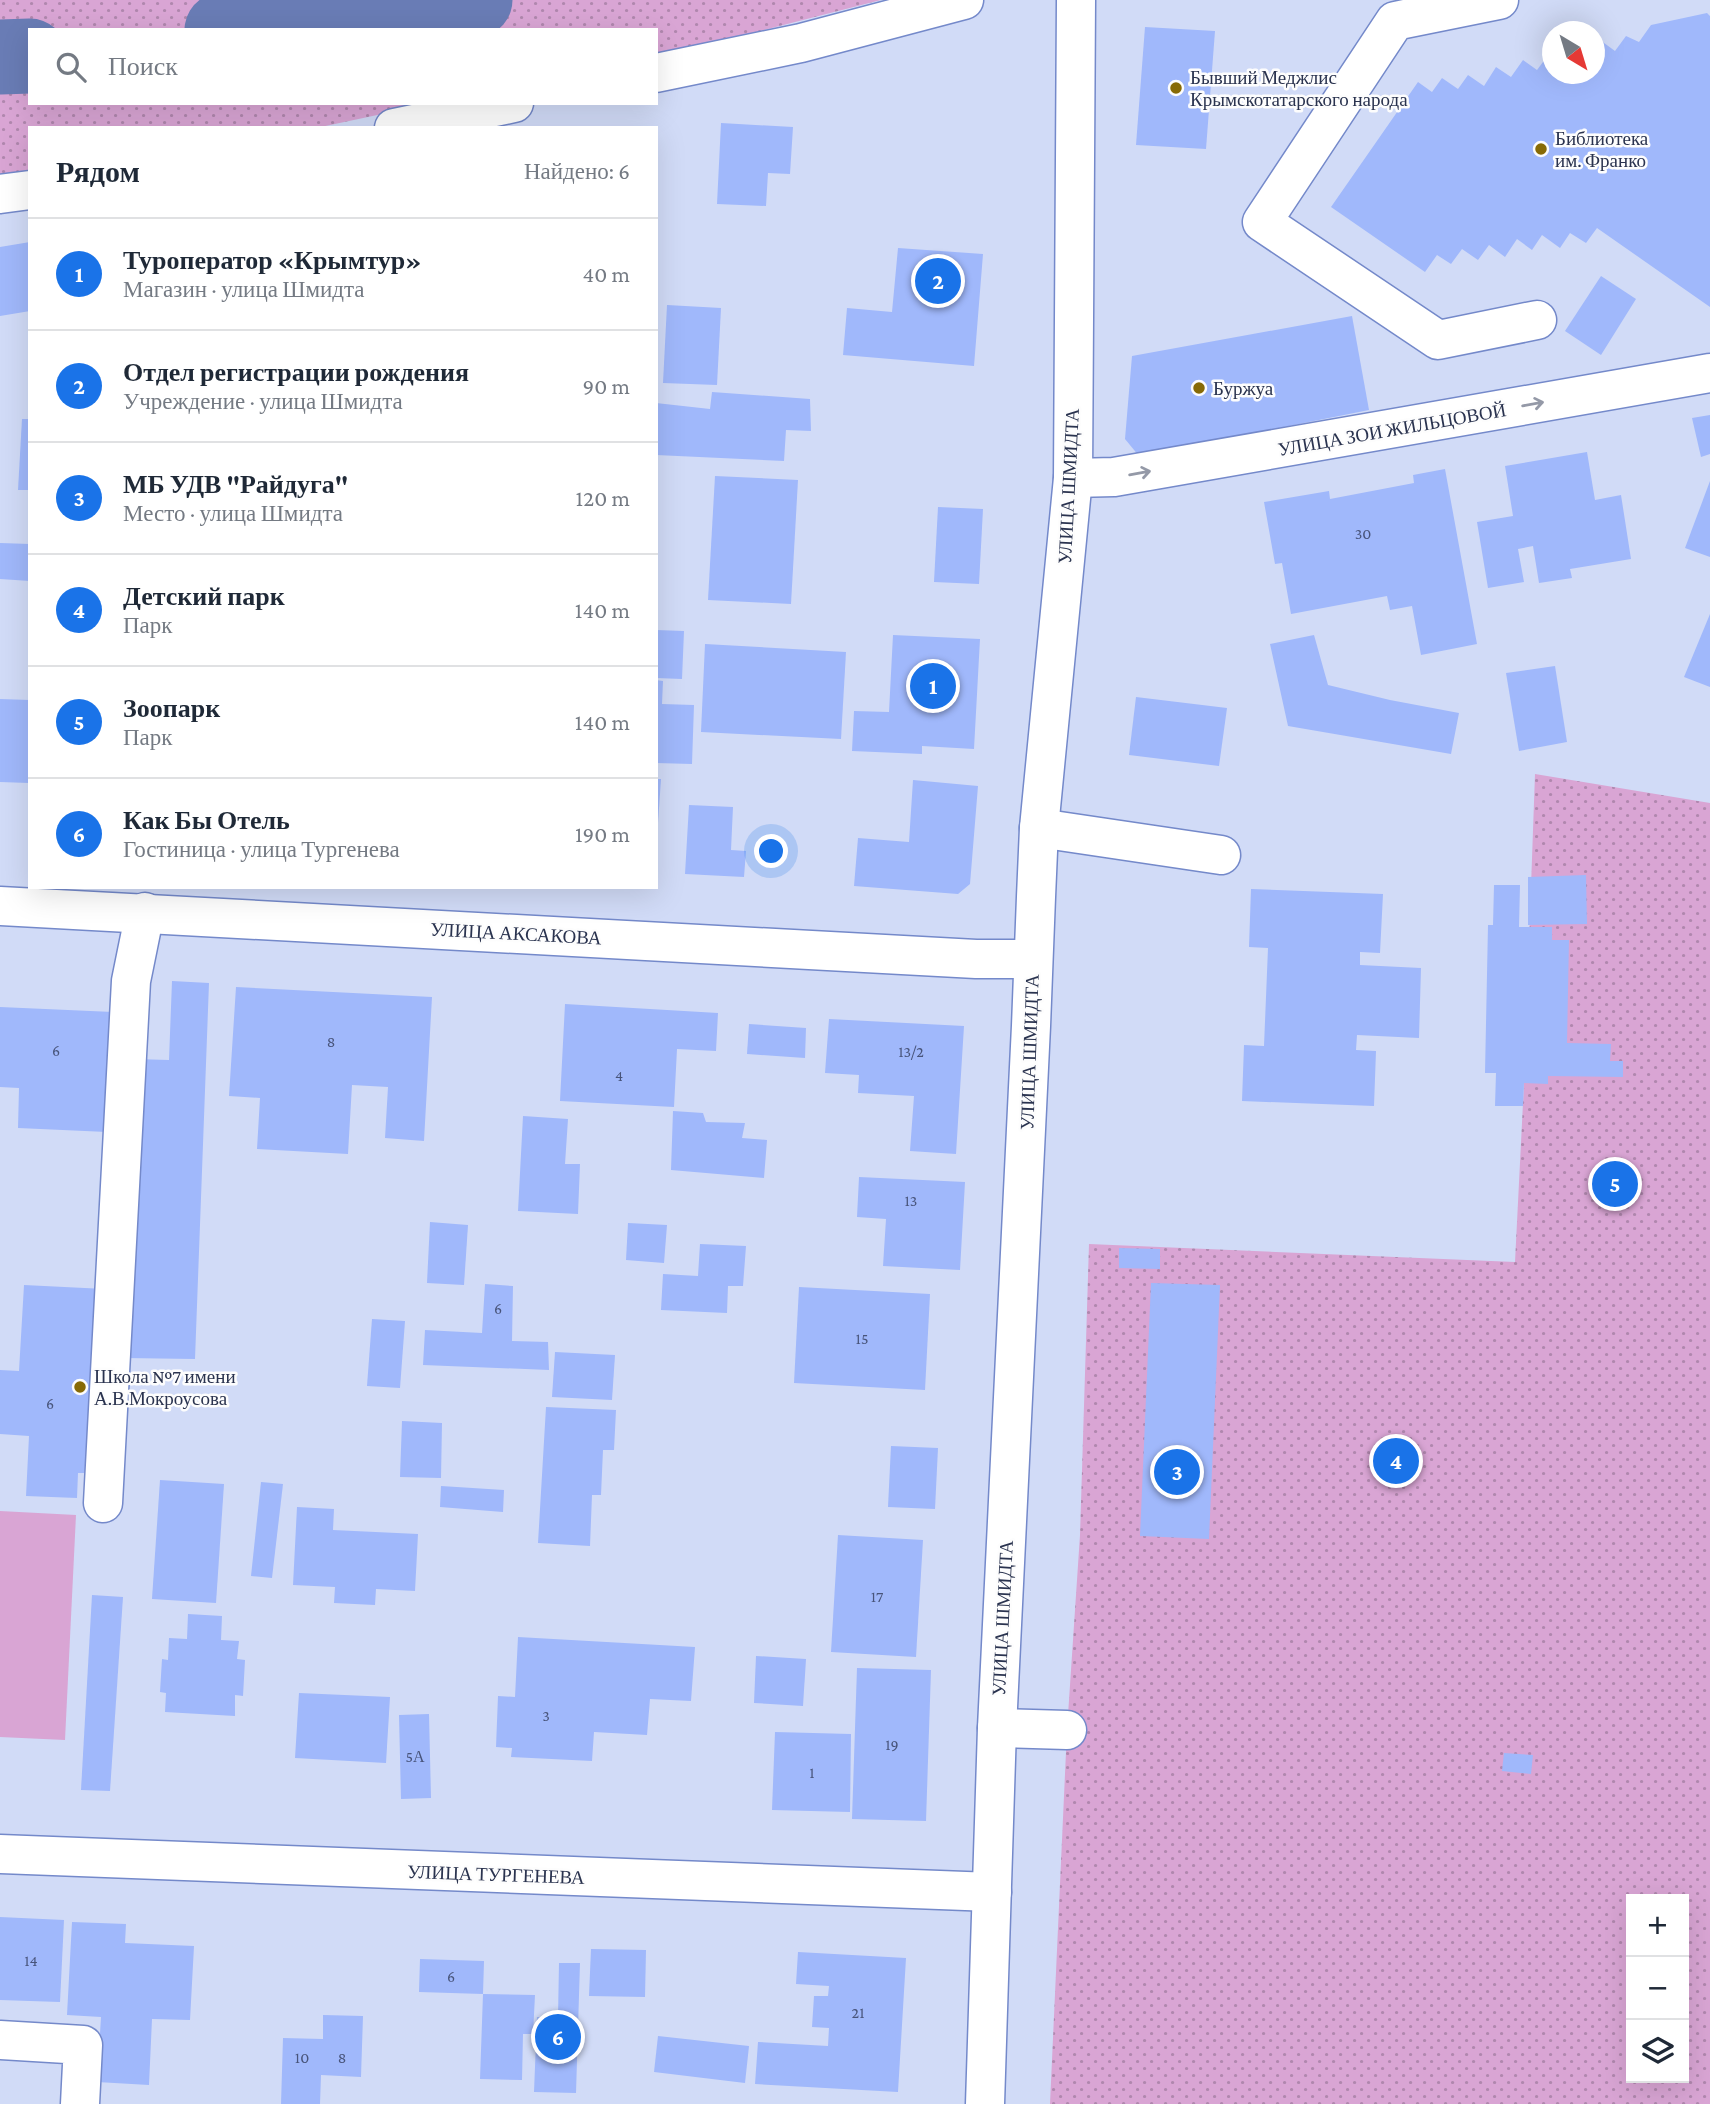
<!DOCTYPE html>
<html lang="ru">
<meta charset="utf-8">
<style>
:root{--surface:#fff;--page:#f2f2f3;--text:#1f2937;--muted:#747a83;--line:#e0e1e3;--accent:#1a73e8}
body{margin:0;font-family:"Crimson Pro",serif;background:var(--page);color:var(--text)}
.controls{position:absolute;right:21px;bottom:21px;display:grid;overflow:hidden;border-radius:0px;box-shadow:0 7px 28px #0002}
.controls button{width:63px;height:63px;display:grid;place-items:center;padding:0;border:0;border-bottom:2px solid var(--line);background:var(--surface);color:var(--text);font:35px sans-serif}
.compass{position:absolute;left:1542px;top:21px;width:63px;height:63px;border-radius:50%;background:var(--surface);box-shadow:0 7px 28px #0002;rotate:142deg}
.you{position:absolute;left:772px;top:852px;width:24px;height:24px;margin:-18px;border:5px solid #fff;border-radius:50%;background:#1a73e8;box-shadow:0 0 0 10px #1a73e833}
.badge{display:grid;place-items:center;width:46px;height:46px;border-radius:50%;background:var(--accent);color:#fff;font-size:23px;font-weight:700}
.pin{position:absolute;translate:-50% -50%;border:4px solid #fff;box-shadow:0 2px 7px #0006}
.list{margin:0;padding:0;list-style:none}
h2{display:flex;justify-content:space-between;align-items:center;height:91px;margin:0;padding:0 28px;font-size:30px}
h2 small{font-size:23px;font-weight:400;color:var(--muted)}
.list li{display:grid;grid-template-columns:46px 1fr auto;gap:21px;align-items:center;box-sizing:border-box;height:112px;padding:0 28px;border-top:2px solid var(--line)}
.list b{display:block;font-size:26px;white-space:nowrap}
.list p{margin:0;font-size:23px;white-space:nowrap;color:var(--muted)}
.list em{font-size:23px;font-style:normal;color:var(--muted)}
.icon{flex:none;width:38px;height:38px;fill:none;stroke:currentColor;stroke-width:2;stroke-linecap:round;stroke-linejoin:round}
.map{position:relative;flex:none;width:1710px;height:2104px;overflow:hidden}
.search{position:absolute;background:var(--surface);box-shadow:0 7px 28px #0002;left:28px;top:28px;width:630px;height:77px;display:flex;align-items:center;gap:18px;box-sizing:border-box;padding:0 24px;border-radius:0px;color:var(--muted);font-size:26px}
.panel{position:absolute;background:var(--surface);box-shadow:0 7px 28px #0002;left:28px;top:126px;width:630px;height:763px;border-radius:0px}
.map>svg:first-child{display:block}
.park{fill:url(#park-dots);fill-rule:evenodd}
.pitch{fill:#d9a5d4}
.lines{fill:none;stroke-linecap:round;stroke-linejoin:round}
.river{stroke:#697cb5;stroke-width:75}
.building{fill:#a0b8fb}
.minor-casing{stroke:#7489ca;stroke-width:41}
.major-casing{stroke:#7489ca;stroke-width:41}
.minor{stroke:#fff;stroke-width:38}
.major{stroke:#fff;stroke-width:38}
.oneway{stroke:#9499a7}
.poi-dot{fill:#876a06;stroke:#fdfdfd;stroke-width:2.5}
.labels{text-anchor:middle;stroke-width:5;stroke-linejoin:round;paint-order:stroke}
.number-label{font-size:16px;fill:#48547a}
.poi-label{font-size:19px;fill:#2a334f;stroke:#fdfdfd;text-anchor:start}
.street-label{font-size:19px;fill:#2a334f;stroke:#fdfdfd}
</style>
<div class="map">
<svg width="1710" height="2104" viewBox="0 0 1710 2104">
<defs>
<pattern id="park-dots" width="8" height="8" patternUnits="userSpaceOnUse" patternTransform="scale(1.75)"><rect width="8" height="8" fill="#d9a5d4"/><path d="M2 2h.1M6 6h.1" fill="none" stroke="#b087ae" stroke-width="1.8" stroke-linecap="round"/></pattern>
</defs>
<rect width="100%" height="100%" fill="#d1dbf7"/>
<g class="park">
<path d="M0 0H881L698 47 656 56V30H30V103H434L316 128H30V175L0 178Z"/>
<path d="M1535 774 1710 803V2104H1050L1067 1730 1080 1535 1089 1244 1515 1262 1524 1083ZM1631 1899H1684V2078H1631Z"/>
</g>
<path class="pitch" d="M0 1511 76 1515 65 1740 0 1737Z"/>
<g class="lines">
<g class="river">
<path d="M222 30 296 12 475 0"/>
<path d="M0 57 30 56"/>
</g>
</g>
<g class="building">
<path d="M1707 13 1710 16V307L1597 228 1586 243 1570 233 1560 248 1542 235 1532 250 1517 239 1505 257 1489 245 1478 260 1462 249 1451 264 1437 255 1425 272 1331 207 1418 82 1432 92 1442 78 1458 89 1468 75 1484 86 1496 67 1511 77 1523 60 1537 70 1549 54 1552 57V74H1594V48L1600 40 1615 51 1626 36 1639 42 1651 25Z"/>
<path d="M1145 27 1215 31 1206 149 1136 145Z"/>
<path d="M721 123 793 127 790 174 768 173 766 206 717 204Z"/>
<path d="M30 242V311L0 316V247Z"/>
<path d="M898 248 983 254 974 366 843 355 847 308 892 312Z"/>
<path d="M1601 276 1636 299 1601 355 1565 331Z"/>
<path d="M667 305 721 308 717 385 663 383Z"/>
<path d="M1352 316 1369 410 1139 456 1125 439 1132 356Z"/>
<path d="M712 392 810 399 811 431 786 430 784 461 656 455V403L710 409Z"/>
<path d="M1710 415V454L1701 457 1692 418Z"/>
<path d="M22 419H30V490H18Z"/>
<path d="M1587 452 1595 500 1621 495 1631 559 1570 569 1572 578 1539 583 1533 546 1518 549 1524 582 1488 588 1477 522 1513 516 1505 466Z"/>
<path d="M1445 469 1477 644 1421 655 1412 606 1390 610 1387 596 1291 614 1282 563 1275 564 1264 502 1329 491 1330 499 1414 483 1413 475Z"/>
<path d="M715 476 798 480 791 604 708 600Z"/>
<path d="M1710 481V557L1685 548Z"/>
<path d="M938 507 983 509 979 584 934 582Z"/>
<path d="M0 543 30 544V581L0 579Z"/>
<path d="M1710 614V687L1684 677Z"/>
<path d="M656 630 684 631 682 679 656 678Z"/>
<path d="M893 635 980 639 974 749 922 746V754L852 751 854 711 889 712Z"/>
<path d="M1314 635 1328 685 1390 700 1459 713 1451 754 1288 726 1270 644Z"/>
<path d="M705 644 846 652 841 739 701 732Z"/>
<path d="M1555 666 1567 742 1519 751 1506 673Z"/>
<path d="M656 680 663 681 662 704 694 705 692 764 656 763Z"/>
<path d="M1136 697 1227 708 1219 766 1129 755Z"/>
<path d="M0 699 30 700 29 783 0 782Z"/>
<path d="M656 779H661L658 823H656Z"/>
<path d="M913 780 978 786 970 884 958 894 854 886 858 838 909 842Z"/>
<path d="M689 805 733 807 731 850 746 851 744 877 685 874Z"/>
<path d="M1586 875 1587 924 1528 925V877Z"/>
<path d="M1494 885H1520L1519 927H1552V940H1569L1567 1043 1611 1044 1610 1061H1623V1077L1548 1076V1084L1524 1083 1523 1106H1495L1496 1073H1485L1488 925H1493Z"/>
<path d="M1251 889 1383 894 1380 953 1360 952V965L1421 968 1419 1038 1357 1035 1356 1050 1376 1051 1374 1106 1242 1101 1244 1045 1264 1046 1268 948 1249 947Z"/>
<path d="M172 981 209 983 195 1359 124 1358 134 1059 169 1060Z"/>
<path d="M236 987 432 997 424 1141 385 1138 388 1087 352 1085 348 1154 257 1149 260 1098 229 1096Z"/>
<path d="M565 1004 718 1013 716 1051 677 1049 674 1107 560 1101Z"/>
<path d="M0 1007 113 1012 107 1132 18 1128 19 1088 0 1087Z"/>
<path d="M829 1019 964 1026 956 1154 910 1151 914 1096 858 1093 859 1075 825 1073Z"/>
<path d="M749 1024 806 1028 805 1058 747 1054Z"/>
<path d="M673 1111 703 1113 706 1122 745 1123 742 1138 767 1140 764 1178 671 1170Z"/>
<path d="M523 1116 568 1119 565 1164H580L578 1214 518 1211Z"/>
<path d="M859 1177 965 1182 960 1270 883 1266 886 1219 857 1217Z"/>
<path d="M430 1222 468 1225 464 1285 427 1283Z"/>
<path d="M628 1223 667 1225 664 1263 626 1260Z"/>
<path d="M700 1244 746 1246 743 1286H728L727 1313 661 1310 663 1274 698 1276Z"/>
<path d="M1119 1248 1160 1249V1269L1119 1268Z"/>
<path d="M1151 1283 1220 1285 1209 1539 1140 1536Z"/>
<path d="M485 1284 513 1286 512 1341 548 1342 549 1370 423 1365 425 1330 482 1333Z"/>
<path d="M24 1285 105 1289 96 1473H78L77 1498 26 1496 29 1436 0 1434V1370L19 1371Z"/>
<path d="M799 1287 930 1294 925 1390 794 1383Z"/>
<path d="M372 1319 405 1321 400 1388 367 1386Z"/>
<path d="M555 1352 615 1355 612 1400 552 1397Z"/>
<path d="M546 1407 616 1410 614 1450H603L601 1495H592L590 1546 538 1543Z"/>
<path d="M402 1421 442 1423 441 1478 400 1477Z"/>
<path d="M891 1446 938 1448 935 1509 888 1507Z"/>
<path d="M160 1480 224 1484 216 1603 152 1599Z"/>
<path d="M261 1482 283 1484 272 1578 251 1576Z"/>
<path d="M441 1486 504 1490 503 1512 440 1507Z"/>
<path d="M297 1507 334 1509 333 1530 418 1534 415 1591 376 1589 375 1605 334 1603 335 1587 293 1585Z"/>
<path d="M838 1535 923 1540 916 1657 831 1652Z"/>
<path d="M92 1595 123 1597 110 1791 81 1790Z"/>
<path d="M188 1614 222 1616 221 1640 239 1641 237 1659 245 1660 243 1696 235 1695V1716L165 1712 166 1693 160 1692 162 1659 168 1660 169 1638 187 1639Z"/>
<path d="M518 1637 695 1647 691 1701 650 1699 647 1735 594 1732 592 1761 511 1757 512 1748 496 1747 498 1696 515 1697Z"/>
<path d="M756 1656 806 1659 803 1706 754 1703Z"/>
<path d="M857 1668 931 1670 926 1821 852 1819Z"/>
<path d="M299 1693 390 1697 386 1763 295 1758Z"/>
<path d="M429 1714 431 1798 401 1799 399 1715Z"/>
<path d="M775 1732 851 1734 850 1812 772 1810Z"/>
<path d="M1504 1753 1533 1755 1531 1774 1502 1771Z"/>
<path d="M0 1917 64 1920 60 2002 0 2000Z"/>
<path d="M72 1922 126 1924 125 1943 194 1946 190 2020 152 2019 149 2085 97 2082 101 2017 67 2015Z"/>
<path d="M591 1949 646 1950 645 1997 589 1996Z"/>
<path d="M798 1952 906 1958 898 2092 755 2084 758 2042 828 2046 829 2028 812 2027 814 1996H828L829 1986 796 1984Z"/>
<path d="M420 1959 484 1961 483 1994 419 1992Z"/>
<path d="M559 1963H580L576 2093 534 2092 537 2017H558Z"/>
<path d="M483 1994 535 1995 533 2034H523L522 2080 480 2079Z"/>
<path d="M323 2015 363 2016 361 2077 321 2075 320 2104H281L283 2038 323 2039Z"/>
<path d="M658 2036 749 2046 745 2083 654 2072Z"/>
</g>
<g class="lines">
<defs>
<g id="minor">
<path d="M1499 0 1395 21 1262 222 1438 340 1537 320"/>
<path d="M656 73 801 43 964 0"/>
<path d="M394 128 514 103"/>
<path d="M0 194 30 190"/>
<path d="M1073 478 1114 477 1710 373"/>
<path d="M1039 828 1221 855"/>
<path d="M0 906 976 959H1032"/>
<path d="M103 1503 131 981 145 912"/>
<path d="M997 1728 1067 1730"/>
<path d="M0 1854 992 1892"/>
<path d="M0 2040 83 2045 80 2104"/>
</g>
<path id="major" d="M985 2104 997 1728 1031 1026 1036 897 1039 828 1073 478 1076 0"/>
</defs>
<use href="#minor" class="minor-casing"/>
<use href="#major" class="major-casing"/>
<use href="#minor" class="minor"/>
<use href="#major" class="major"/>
</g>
<defs><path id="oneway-shaft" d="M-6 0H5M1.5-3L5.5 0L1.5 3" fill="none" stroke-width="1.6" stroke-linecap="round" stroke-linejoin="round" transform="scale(1.75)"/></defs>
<g class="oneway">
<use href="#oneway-shaft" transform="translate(1533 404) rotate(-10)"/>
<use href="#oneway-shaft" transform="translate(1140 473) rotate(-10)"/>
</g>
<g class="poi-dot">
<circle cx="1176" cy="88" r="7"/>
<circle cx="1541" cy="149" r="7"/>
<circle cx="1199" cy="388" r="7"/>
<circle cx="80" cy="1387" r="7"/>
</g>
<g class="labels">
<g class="number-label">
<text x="1363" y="539">30</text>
<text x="331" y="1047">8</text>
<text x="56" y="1056">6</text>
<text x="911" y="1057">13/2</text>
<text x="619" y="1081">4</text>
<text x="911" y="1206">13</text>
<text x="498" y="1314">6</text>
<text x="862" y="1344">15</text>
<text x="50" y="1409">6</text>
<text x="877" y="1602">17</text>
<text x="546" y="1721">3</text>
<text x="892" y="1750">19</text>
<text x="415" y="1762">5А</text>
<text x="812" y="1778">1</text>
<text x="31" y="1966">14</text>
<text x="451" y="1982">6</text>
<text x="858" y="2018">21</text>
<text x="302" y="2063">10</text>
<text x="342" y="2063">8</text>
</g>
<g class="poi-label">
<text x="1190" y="84">Бывший Меджлис<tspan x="1190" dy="22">Крымскотатарского народа</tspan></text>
<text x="1555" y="145">Библиотека<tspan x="1555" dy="22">им. Франко</tspan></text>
<text x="1213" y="395">Буржуа</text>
<text x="94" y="1383">Школа №7 имени<tspan x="94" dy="22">А.В.Мокроусова</tspan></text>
</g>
<g class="street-label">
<text transform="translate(1392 429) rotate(-10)" y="7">УЛИЦА ЗОИ ЖИЛЬЦОВОЙ</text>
<text transform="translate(1068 486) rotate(-87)" y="7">УЛИЦА ШМИДТА</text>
<text transform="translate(516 933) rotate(3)" y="7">УЛИЦА АКСАКОВА</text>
<text transform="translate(1029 1052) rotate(-88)" y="7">УЛИЦА ШМИДТА</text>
<text transform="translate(1002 1618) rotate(-87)" y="7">УЛИЦА ШМИДТА</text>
<text transform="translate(496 1874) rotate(2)" y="7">УЛИЦА ТУРГЕНЕВА</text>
</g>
</g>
</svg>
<div class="controls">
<button>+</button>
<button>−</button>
<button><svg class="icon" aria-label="layers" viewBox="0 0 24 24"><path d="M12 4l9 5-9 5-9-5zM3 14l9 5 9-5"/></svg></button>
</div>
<svg class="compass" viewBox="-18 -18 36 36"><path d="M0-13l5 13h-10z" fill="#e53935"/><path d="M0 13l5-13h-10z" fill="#747a83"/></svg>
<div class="you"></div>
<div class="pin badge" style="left:933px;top:686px">1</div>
<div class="pin badge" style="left:938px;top:281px">2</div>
<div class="pin badge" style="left:1177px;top:1472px">3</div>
<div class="pin badge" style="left:1396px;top:1461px">4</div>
<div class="pin badge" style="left:1615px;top:1184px">5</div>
<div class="pin badge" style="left:558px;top:2037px">6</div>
<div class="search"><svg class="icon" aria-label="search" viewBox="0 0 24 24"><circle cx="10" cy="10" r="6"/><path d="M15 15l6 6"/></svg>Поиск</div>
<section class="panel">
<h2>Рядом<small>Найдено: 6</small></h2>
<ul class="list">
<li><span class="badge">1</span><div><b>Туроператор «Крымтур»</b><p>Магазин · улица Шмидта</p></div><em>40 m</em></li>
<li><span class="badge">2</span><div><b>Отдел регистрации рождения</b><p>Учреждение · улица Шмидта</p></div><em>90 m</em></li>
<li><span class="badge">3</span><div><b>МБ УДВ &quot;Райдуга&quot;</b><p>Место · улица Шмидта</p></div><em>120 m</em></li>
<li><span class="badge">4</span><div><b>Детский парк</b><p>Парк</p></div><em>140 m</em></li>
<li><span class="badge">5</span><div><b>Зоопарк</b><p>Парк</p></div><em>140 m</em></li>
<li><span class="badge">6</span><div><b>Как Бы Отель</b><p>Гостиница · улица Тургенева</p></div><em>190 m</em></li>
</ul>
</section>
</div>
